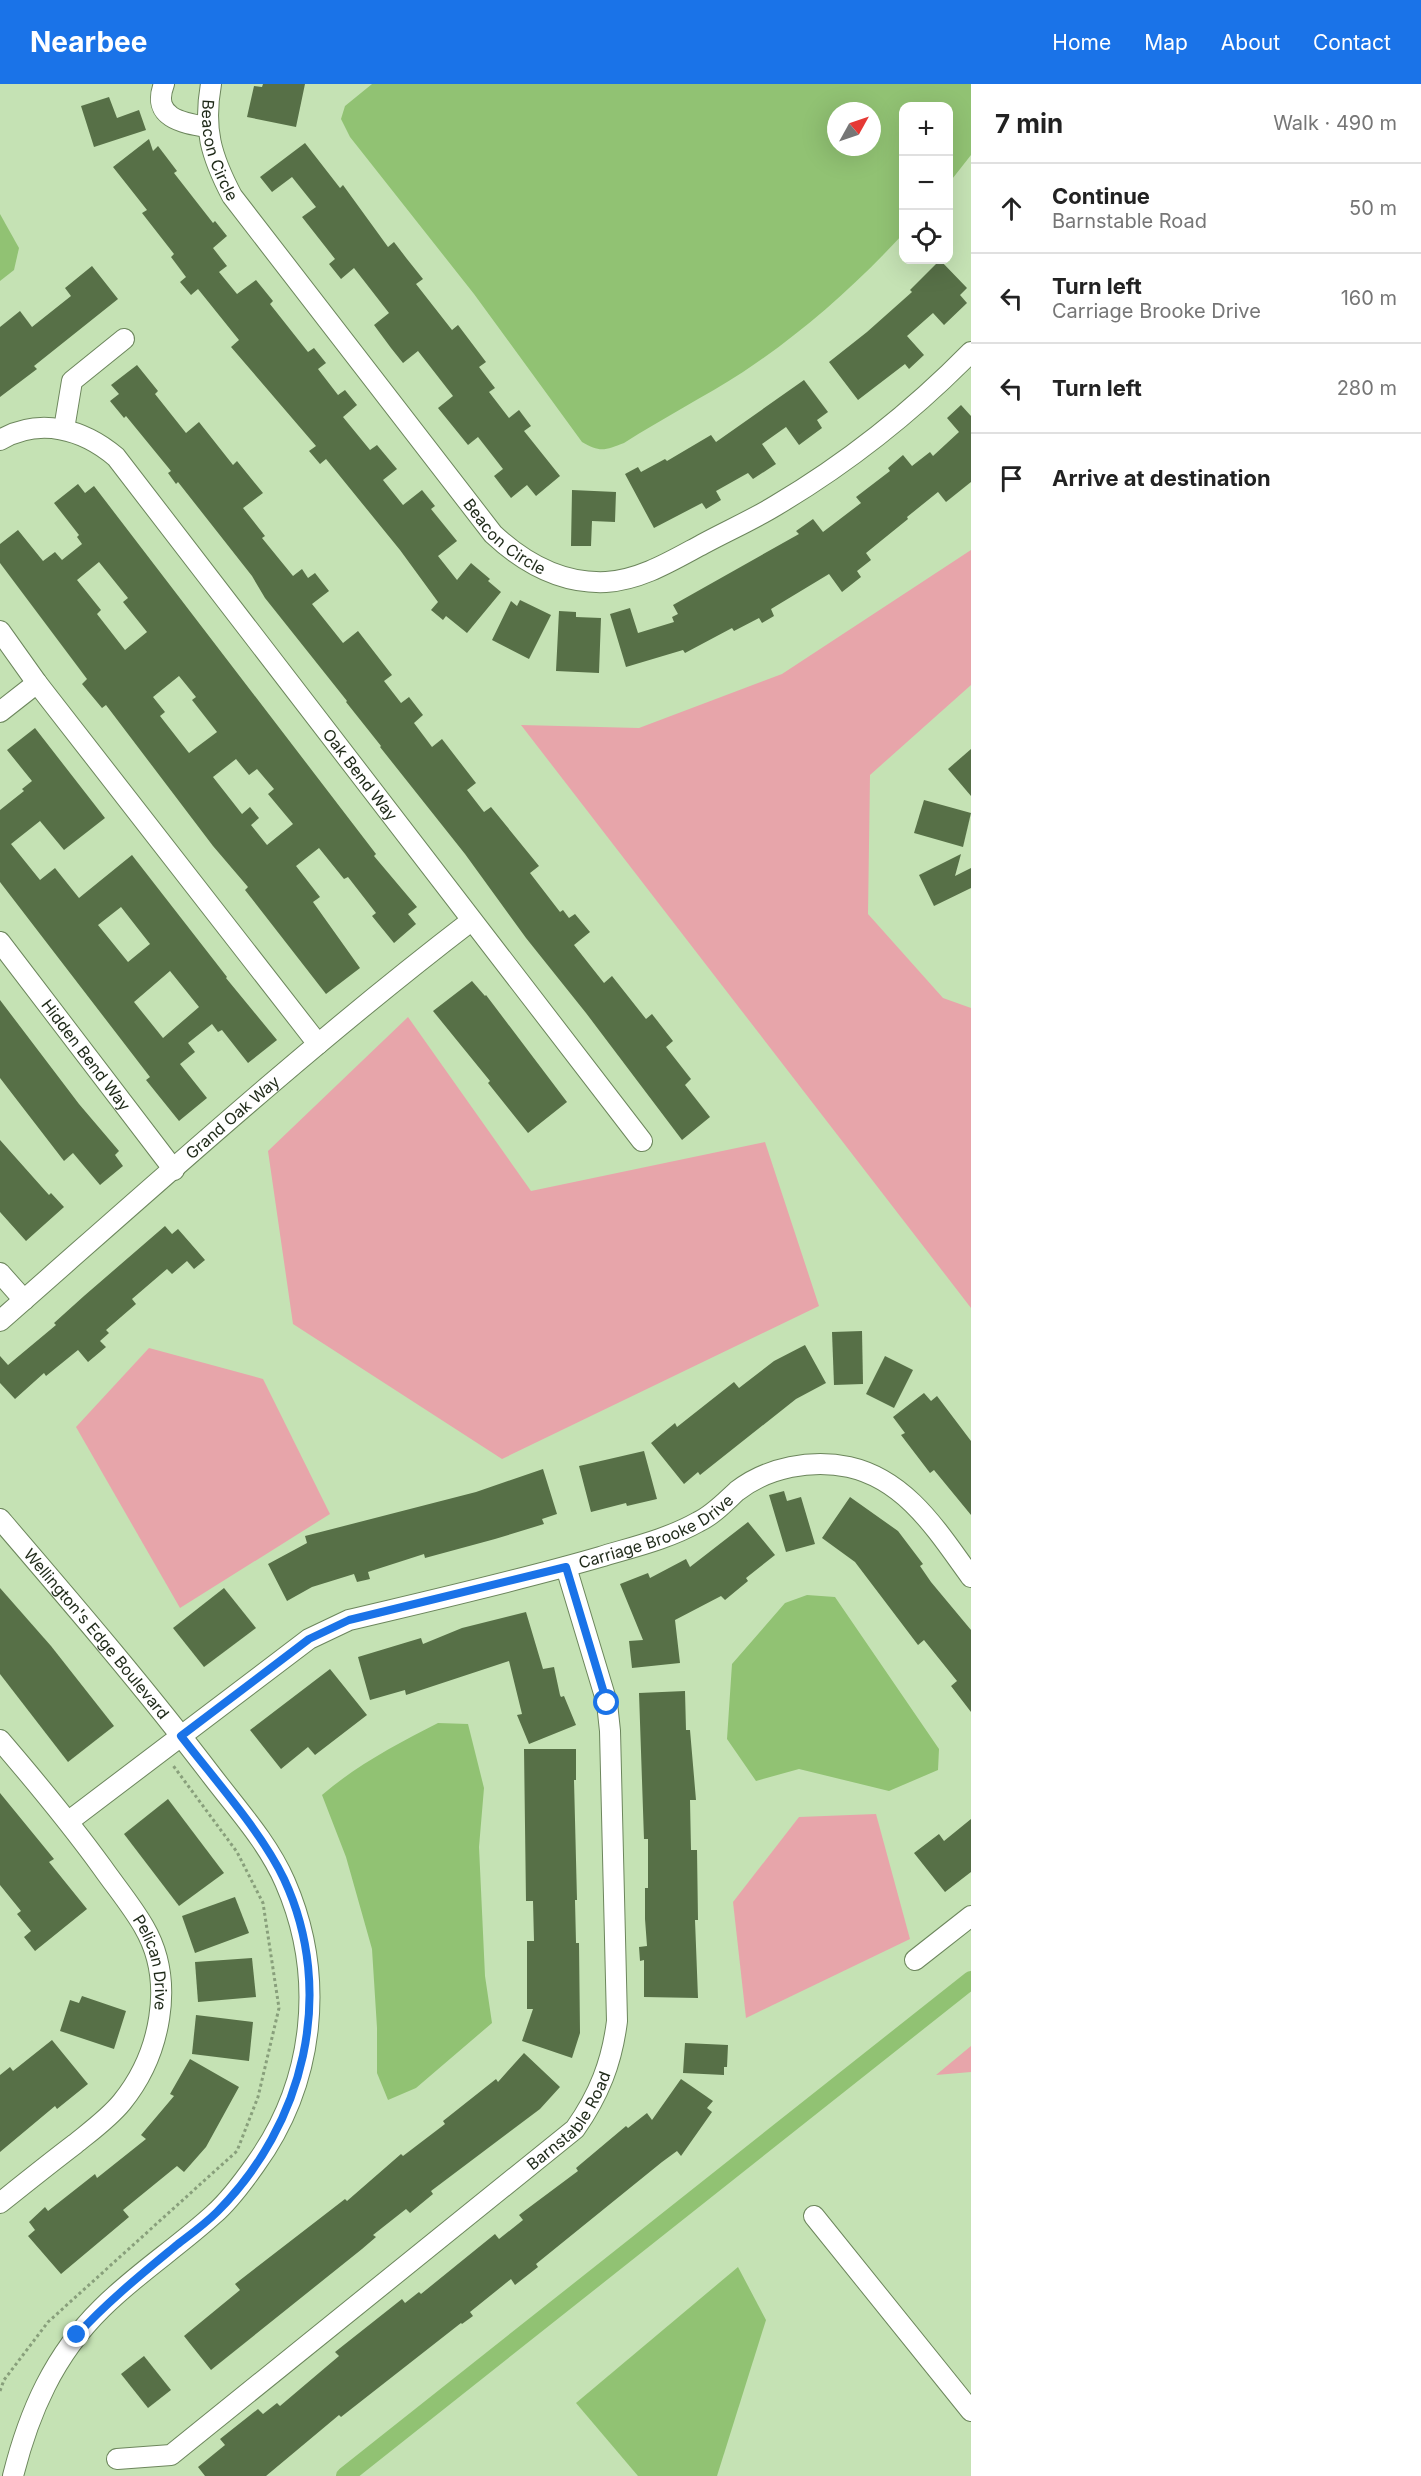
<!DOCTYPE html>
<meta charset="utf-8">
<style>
:root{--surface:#fff;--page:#f2f2f2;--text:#222;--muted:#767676;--line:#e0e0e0;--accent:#1a73e8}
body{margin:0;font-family:Inter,sans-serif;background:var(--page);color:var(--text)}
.controls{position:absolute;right:18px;top:18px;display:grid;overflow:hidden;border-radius:12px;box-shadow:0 6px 24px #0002}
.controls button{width:54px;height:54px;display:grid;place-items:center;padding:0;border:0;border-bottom:2px solid var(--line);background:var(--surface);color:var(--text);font:30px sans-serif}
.compass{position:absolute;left:827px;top:18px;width:54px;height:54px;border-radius:50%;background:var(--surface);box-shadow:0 6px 24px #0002;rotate:50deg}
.stop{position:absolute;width:18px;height:18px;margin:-14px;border:4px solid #1a73e8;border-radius:50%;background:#fff}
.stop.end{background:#1a73e8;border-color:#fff;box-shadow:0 2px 6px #0008}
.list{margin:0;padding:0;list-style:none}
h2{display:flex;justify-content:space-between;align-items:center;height:78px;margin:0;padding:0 24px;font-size:26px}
h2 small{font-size:20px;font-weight:400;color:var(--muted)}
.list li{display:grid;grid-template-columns:39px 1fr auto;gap:18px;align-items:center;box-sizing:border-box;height:90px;padding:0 24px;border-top:2px solid var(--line)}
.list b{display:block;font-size:22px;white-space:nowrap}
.list p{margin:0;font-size:20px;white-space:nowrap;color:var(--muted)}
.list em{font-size:20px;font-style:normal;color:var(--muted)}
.icon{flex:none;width:33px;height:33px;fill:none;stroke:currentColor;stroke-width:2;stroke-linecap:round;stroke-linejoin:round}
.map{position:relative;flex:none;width:971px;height:2392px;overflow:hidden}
header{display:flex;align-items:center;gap:36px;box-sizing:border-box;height:84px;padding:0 30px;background:var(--accent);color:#fff}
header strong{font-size:28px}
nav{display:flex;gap:33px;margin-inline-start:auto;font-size:21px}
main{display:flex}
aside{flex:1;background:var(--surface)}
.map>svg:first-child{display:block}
.green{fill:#e7a5aa}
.water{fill:#91c273;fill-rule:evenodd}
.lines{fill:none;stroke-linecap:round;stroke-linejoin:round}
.canal{stroke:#91c273;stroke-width:18}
.building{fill:#577047;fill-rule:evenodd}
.minor-casing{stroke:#6c865c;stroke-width:22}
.path{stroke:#889f7b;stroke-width:3;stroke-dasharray:3 3;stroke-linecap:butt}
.minor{stroke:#fff;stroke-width:20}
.route{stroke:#1a73e8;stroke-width:8}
.labels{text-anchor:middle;stroke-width:6;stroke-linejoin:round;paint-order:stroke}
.street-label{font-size:16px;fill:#1e2918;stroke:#d2efc1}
</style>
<header>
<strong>Nearbee</strong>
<nav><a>Home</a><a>Map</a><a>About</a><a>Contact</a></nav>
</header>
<main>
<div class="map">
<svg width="971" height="2392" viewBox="0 0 971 2392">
<rect width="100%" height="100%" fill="#c5e2b4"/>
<g class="green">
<path d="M971 466V601L870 691 868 830 943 914 971 924V1224L521 641 639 644 782 590Z"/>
<path d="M408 933 531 1107 765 1058 819 1222 502 1375 293 1240 268 1067Z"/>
<path d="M149 1264 263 1295 330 1430 180 1524 76 1343Z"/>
<path d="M876 1730 910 1855 746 1934 733 1818 799 1733Z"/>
<path d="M971 1962V1988L936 1991Z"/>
</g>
<g class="water">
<path d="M372 0H971V71L949 99 948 22H904L903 150C856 201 802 249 743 288 704 313 663 334 624 359 606 366 600 369 582 358L474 210 350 53 341 35 345 22ZM836 27H872V63H836Z"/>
<path d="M0 130 19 164 14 186 0 197Z"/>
<path d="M807 1511 835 1513 939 1665 938 1686 889 1707 799 1685 756 1697 727 1655 732 1580 785 1519Z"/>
<path d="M438 1639 468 1640 484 1704 479 1763 485 1892 492 1939 416 2004 388 2016 377 1989V1944L372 1865 346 1773 322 1711C357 1681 397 1660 438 1639Z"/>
<path d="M738 2183 766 2236 717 2392H638L576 2319Z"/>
</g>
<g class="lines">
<path class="canal" d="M345 2392 971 1896"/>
</g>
<g class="building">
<path d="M263 0H305L296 43 247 33 254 2 262 3Z"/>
<path d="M109 13 117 34 139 26 146 46 94 63 81 22Z"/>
<path d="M149 55 153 67 158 62 177 87 174 89 213 139 215 137 227 152 213 164 227 182 219 188 237 210 256 196 273 217 270 220 308 268 314 264 326 279 318 285 338 311 345 306 357 321 343 333 370 366 377 361 397 385 383 396 403 421 422 406 435 422 431 425 457 457 438 472 457 496 471 479 490 495 488 497 501 508 467 549 446 532 443 536 431 526 438 518 400 466 326 375 320 380 309 367 316 362 231 263 239 256 198 205 191 211 180 198 186 193 171 173 174 170 142 129 147 126 113 83Z"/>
<path d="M305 59 340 104 343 101 388 163 394 158 407 175 423 195 416 200 452 246 458 241 486 278 479 283 495 304 489 308 509 334 519 326 531 342 524 347 560 392 536 412 527 401 511 414 494 392 503 385 478 353 468 361 438 324 453 312 418 267 403 279 391 264 374 241 389 229 354 184 341 195 329 180 335 175 302 133 316 123 292 93 272 108 260 93Z"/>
<path d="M940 176 967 204 960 211 967 219 944 241 933 229 907 252 924 271 909 285 905 280 858 316 829 278 867 248 912 208 910 206Z"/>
<path d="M92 182 118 215 34 282 37 285 0 313V243L20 227 32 243 71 212 65 204Z"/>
<path d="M137 281 158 307 155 310 186 349 199 338 233 381 237 377 263 409 243 424 265 452 262 454 293 492 302 485 308 494 315 489 329 507 312 520 343 559 358 547 392 591 384 597 401 619 409 613 423 631 414 639 432 663 442 655 476 699 467 706 484 728 491 723 539 782 530 789 560 828 563 826 569 834 575 830 590 848 574 861 604 899 612 892 646 935 652 930 673 957 666 963 691 995 685 1001 710 1033 682 1056 586 929 526 854 465 770 380 663 381 662 346 618 347 617 265 514 252 492 178 398 176 400 168 389 171 387 126 332 124 334 110 317 119 310 111 301Z"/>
<path d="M804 296 828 328 817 336 822 344 799 361 786 343 762 360 776 380 753 395 748 389 716 407 721 416 706 425 702 419 654 444 625 390 638 383 641 388 665 375 667 377 711 351 716 358Z"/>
<path d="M961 321 971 332V398L946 418 938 408 907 433 908 435 866 469 871 476 857 487 861 493 842 508 829 490 771 525 774 532 762 539 759 534 734 547 732 544 685 569 683 566 626 583 610 530 630 524 638 549 674 538 672 533 678 530 673 521 799 450 796 447 813 435 823 448 861 419 856 413 890 387 888 384 903 371 912 382 930 368 933 372 959 348 947 334Z"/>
<path d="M78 400 85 409 94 402 376 770 374 772 417 823 408 830 416 840 394 859 372 832 376 829 348 793 344 795 319 764 296 782 320 813 313 818 360 884 326 910 245 806 248 803 213 762 106 621 102 624 82 600 87 595 0 479V460L18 446 43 477 55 468 62 476 82 460 77 453 79 451 54 419ZM99 478 128 514 123 518 147 548 125 566 97 530 101 526 77 496ZM179 592 196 613 192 616 217 648 189 669 160 632 165 628 153 613ZM236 675 249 691 257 685 274 705 268 710 293 740 267 761 251 741 259 734 250 723 242 730 213 693Z"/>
<path d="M572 406 616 408 615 438 592 437 591 462H571Z"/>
<path d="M520 516 551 531 529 575 492 556 511 517 517 522Z"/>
<path d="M559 527 576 528V533L601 534 599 589 556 587Z"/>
<path d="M35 644 105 734 64 766 40 737 11 760 40 796 55 784 79 814 132 771 227 893 226 894 277 956 248 979 222 946 218 948 212 940 188 959 195 968 180 980 207 1014 179 1037 146 996 150 993 0 798V726L24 707 22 705 32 697 7 666ZM121 823 150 860 128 878 98 841ZM170 887 199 923 163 954 134 918Z"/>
<path d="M971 665V712L948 685Z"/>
<path d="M924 716 971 729 963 763 914 749Z"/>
<path d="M961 770 955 792 971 784V804L934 822 919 791Z"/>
<path d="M472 897 485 912 486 911 567 1018 528 1049 488 999 490 997 433 927Z"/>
<path d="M0 916 79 1020 119 1067 115 1071 123 1082 100 1101 73 1069 64 1077 0 994Z"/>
<path d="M0 1056 49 1111 51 1109 64 1123 26 1157 0 1128Z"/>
<path d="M165 1142 172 1150 178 1145 205 1176 194 1185 187 1177 172 1190 167 1185 132 1215 136 1220 106 1246 109 1249 100 1257 106 1263 88 1278 78 1266 46 1292 44 1289 15 1315 0 1299V1272L8 1281 56 1241 54 1239 84 1212Z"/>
<path d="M862 1247 863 1300 834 1301 832 1248Z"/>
<path d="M805 1261 826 1299 796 1315 700 1391 698 1388 684 1400 651 1359 675 1339 677 1343 734 1298 739 1304 774 1277Z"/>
<path d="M885 1272 913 1286 894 1324 866 1310Z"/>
<path d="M924 1309 931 1317 937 1312 971 1357V1431L934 1386 930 1389 901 1351 905 1349 893 1333Z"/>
<path d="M644 1367 657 1415 627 1422 626 1419 591 1428 579 1382Z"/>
<path d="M543 1385 557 1430 542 1435 544 1440 495 1455 425 1474 424 1470 368 1488 370 1495 357 1498 354 1490 312 1503 287 1517 268 1480 307 1459 305 1452 476 1408Z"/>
<path d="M784 1407 787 1417 801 1413 815 1460 786 1468 769 1411Z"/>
<path d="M850 1413 898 1447 923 1480 920 1482 931 1498 971 1546V1628L951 1602 957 1597 924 1556 918 1561 855 1478 822 1454Z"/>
<path d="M748 1438 775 1471 746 1494 748 1497 725 1516 721 1512 675 1536 680 1579 632 1584 629 1557 643 1556 620 1500 648 1489 650 1494 686 1475 690 1483Z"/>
<path d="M0 1504 51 1562 114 1642 68 1678 0 1590Z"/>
<path d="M224 1504 256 1544 204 1583 173 1544Z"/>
<path d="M526 1528 543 1585 554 1583 560 1611 561 1613 564 1612 576 1641 529 1660 517 1631 522 1630 509 1577 406 1611 405 1606 370 1616 358 1573 421 1554 423 1560 462 1544Z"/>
<path d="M330 1585 367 1631 315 1671 308 1663 281 1685 250 1646Z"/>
<path d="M685 1607 686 1646H690L696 1716H690L691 1766H697L698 1836H695L698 1914 644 1913V1876L640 1877 639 1863 647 1862 645 1835V1804H648V1755H644L639 1609Z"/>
<path d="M524 1665H576V1696H574L577 1816H575L576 1859H579L580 1949 572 1974 522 1957 533 1925H527V1857H534L533 1817H526Z"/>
<path d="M0 1709 54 1775 49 1778 87 1825 35 1867 24 1853 31 1847 17 1830 21 1827 0 1801Z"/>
<path d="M168 1715 224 1789 179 1822 124 1750Z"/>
<path d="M971 1735V1788L945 1808 914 1769 939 1750 944 1757Z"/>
<path d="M235 1813 249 1849 195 1869 182 1832Z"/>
<path d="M252 1874 256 1913 198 1918 195 1878Z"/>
<path d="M82 1912 126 1927 114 1965 60 1947 70 1916 79 1919Z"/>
<path d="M196 1931 253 1938 249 1977 192 1970Z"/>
<path d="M52 1956 88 2000 57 2025 55 2022 0 2068V1991L10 1983 13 1987Z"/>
<path d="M685 1959 728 1961 727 1983H724V1991L683 1989Z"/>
<path d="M524 1969 560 2003 540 2025 431 2107 433 2110 410 2129 406 2125 373 2151 376 2153 362 2165 211 2286 184 2252 240 2206 235 2200 345 2115 347 2117 401 2070 403 2072 445 2040 443 2037 496 1995 498 1998Z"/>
<path d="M190 1975 239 2003 206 2063 184 2088 177 2082 123 2126 129 2133 61 2190 28 2152 35 2146 29 2138 45 2123 48 2127 95 2090 97 2094 146 2055 141 2051 174 2012 170 2010Z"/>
<path d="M681 1995 713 2017 707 2024 712 2028 681 2072 677 2067 662 2078 536 2180 538 2183 515 2201 511 2195 470 2228 473 2232 462 2240 461 2239 341 2333 339 2331 266 2392H205L198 2383 225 2361 220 2355 258 2325 263 2330 277 2319 280 2322 339 2272 335 2268 402 2215 405 2219 419 2208 421 2210 495 2150 499 2155 523 2136 519 2131 578 2087 576 2084 626 2042 628 2044 647 2029 652 2036Z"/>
<path d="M144 2272 171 2306 148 2324 121 2290Z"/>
</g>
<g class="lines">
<defs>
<g id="minor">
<path d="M164 0C151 34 183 39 207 43"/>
<path id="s1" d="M211 0C203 45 211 72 232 112L493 450C524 479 562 500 606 498 641 496 673 476 703 460 727 447 752 436 775 422 846 380 913 327 971 268"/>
<path d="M64 345 72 297 124 255"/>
<path id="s2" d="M0 356C40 333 83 345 116 373L642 1057"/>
<path d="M0 547 37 599 318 960"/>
<path d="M0 628 37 599"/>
<path id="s3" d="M0 858 174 1086"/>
<path d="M0 1189 24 1216"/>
<path id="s4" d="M0 1237C155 1101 308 962 471 837"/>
<path id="s5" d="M0 1435C72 1519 145 1604 212 1692 238 1726 268 1759 285 1798 326 1892 315 1998 255 2081 243 2098 230 2116 214 2130 178 2163 136 2190 102 2224 54 2271 29 2328 13 2392"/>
<path id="s6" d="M0 1656C36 1698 70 1739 102 1783 116 1803 132 1822 144 1843 176 1898 160 1971 122 2018 109 2034 91 2047 75 2060 50 2079 25 2099 0 2119"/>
<path id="s7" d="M69 1737 309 1555 349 1536C433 1516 517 1497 600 1473 633 1463 668 1455 698 1438 713 1431 725 1418 737 1407 768 1383 812 1375 849 1383 907 1396 938 1448 971 1493"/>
<path d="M915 1876 971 1832"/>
<path d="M814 2132 971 2327"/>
<path id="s8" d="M117 2375 171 2371 575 2045C599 2011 612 1978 617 1937L610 1647 607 1619 566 1483"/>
</g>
</defs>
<use href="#minor" class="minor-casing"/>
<path class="path" d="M0 2307 4 2296 48 2238 237 2067 258 2013 279 1924 263 1819 237 1768 172 1680"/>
<use href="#minor" class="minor"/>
</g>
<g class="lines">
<path class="route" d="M77 2251C108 2217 143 2189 178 2160 191 2150 205 2140 217 2128 304 2041 337 1909 284 1795 261 1747 214 1695 181 1652L309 1555 349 1536 566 1483 607 1619"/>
</g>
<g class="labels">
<g class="street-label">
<text dy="6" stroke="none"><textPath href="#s1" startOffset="68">Beacon Circle</textPath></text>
<text dy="6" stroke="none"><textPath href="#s1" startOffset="554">Beacon Circle</textPath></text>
<text dy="6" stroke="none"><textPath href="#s2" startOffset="526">Oak Bend Way</textPath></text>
<text dy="6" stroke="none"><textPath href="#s3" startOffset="142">Hidden Bend Way</textPath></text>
<text dy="6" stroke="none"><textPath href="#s4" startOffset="309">Grand Oak Way</textPath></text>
<text dy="6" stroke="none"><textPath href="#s7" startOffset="666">Carriage Brooke Drive</textPath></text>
<text dy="6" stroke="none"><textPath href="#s5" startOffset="150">Wellington's Edge Boulevard</textPath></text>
<text dy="6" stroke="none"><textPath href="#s6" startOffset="273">Pelican Drive</textPath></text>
<text dy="6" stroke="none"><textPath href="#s8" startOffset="576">Barnstable Road</textPath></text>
</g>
</g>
</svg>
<div class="controls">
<button>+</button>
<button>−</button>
<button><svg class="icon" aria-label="locate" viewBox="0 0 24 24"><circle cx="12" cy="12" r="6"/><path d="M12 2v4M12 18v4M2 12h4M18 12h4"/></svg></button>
</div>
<svg class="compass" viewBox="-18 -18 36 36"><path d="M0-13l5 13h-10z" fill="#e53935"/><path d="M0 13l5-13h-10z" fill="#767676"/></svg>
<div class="stop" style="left:607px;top:1619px"></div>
<div class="stop end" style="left:77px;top:2251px"></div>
</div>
<aside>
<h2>7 min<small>Walk · 490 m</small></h2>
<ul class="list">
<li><svg class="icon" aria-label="ahead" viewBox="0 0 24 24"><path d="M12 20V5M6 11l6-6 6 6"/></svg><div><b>Continue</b><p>Barnstable Road</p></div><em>50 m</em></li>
<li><svg class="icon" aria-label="left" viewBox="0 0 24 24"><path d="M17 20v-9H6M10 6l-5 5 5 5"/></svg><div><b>Turn left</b><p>Carriage Brooke Drive</p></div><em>160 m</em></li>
<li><svg class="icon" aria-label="left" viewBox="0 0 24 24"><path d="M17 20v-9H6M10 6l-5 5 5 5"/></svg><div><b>Turn left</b></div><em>280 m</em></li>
<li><svg class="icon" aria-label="arrive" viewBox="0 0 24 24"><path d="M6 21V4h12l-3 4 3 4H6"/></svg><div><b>Arrive at destination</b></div></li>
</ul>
</aside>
</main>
